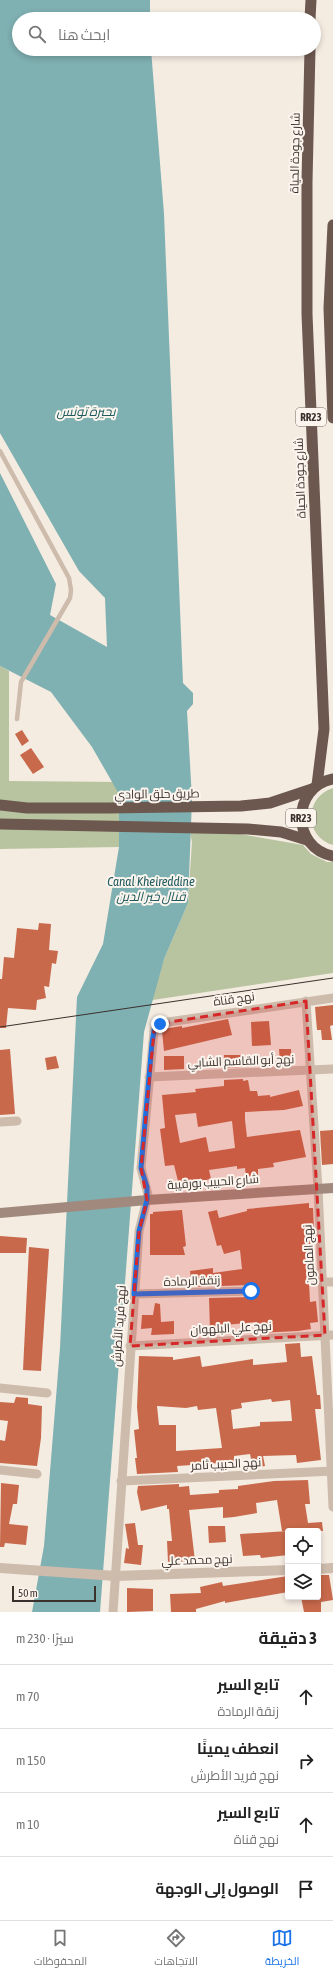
<!DOCTYPE html>
<html lang="ar">
<meta charset="utf-8">
<style>
:root{--surface:#fff;--page:#f6f6f6;--text:#222;--muted:#767676;--line:#e0e0e0;--accent:#1a73e8}
body{margin:0;font-family:"Asap Condensed",Cairo,sans-serif;background:var(--page);color:var(--text);direction:rtl}
.controls{position:absolute;right:12px;bottom:12px;display:grid;overflow:hidden;border-radius:4px;box-shadow:0 2px 6px #0003}
.controls button{width:36px;height:36px;display:grid;place-items:center;padding:0;border:0;border-bottom:1px solid var(--line);background:var(--surface);color:var(--text);font:20px sans-serif}
.scale{position:absolute;left:12px;bottom:10px;width:84px;box-sizing:border-box;padding-left:4px;border:2px solid #3b302b;border-top:0;font-size:11px;line-height:14px;white-space:nowrap;color:#3b302b;-webkit-text-stroke:3px #fbf5ee;paint-order:stroke}
.stop{position:absolute;width:12px;height:12px;margin:-9px;border:3px solid #1a73e8;border-radius:50%;background:#fff}
.stop.end{background:#1a73e8;border-color:#fff;box-shadow:0 1px 4px #0008}
.list{margin:0;padding:0;list-style:none}
h2{display:flex;justify-content:space-between;align-items:center;height:52px;margin:0;padding:0 16px;font-size:17px}
h2 small{font-size:13px;font-weight:400;color:var(--muted)}
.list li{display:grid;grid-template-columns:26px 1fr auto;gap:12px;align-items:center;box-sizing:border-box;height:64px;padding:0 16px;border-top:1px solid var(--line)}
.list b{display:block;font-size:15px;white-space:nowrap}
.list p{margin:0;font-size:13px;white-space:nowrap;color:var(--muted)}
.list em{font-size:13px;font-style:normal;color:var(--muted)}
.icon{flex:none;width:22px;height:22px;fill:none;stroke:currentColor;stroke-width:2;stroke-linecap:round;stroke-linejoin:round}
.map{position:relative;flex:none;width:333px;height:1612px;overflow:hidden;direction:ltr}
.search{position:absolute;background:var(--surface);box-shadow:0 2px 6px #0003;left:12px;right:12px;top:12px;height:44px;display:flex;align-items:center;gap:10px;box-sizing:border-box;padding:0 14px;border-radius:22px;color:var(--muted);font-size:15px}
.sheet{height:308px;background:var(--surface)}
nav{display:flex;justify-content:space-around;align-items:center;box-sizing:border-box;height:56px;border-top:1px solid var(--line);background:var(--surface);font-size:11px;color:var(--muted)}
nav a{display:grid;justify-items:center;gap:2px}
nav .on{color:var(--accent)}
.map>svg:first-child{display:block}
.green{fill:#b8c4a0}
.water{fill:#7fb0b2}
.building{fill:#c8694b;fill-rule:evenodd}
.lines{fill:none;stroke-linecap:round;stroke-linejoin:round}
.service{stroke:#cdbbac;stroke-width:4.5}
.minor{stroke:#cdbbac;stroke-width:9}
.tertiary{stroke:#cdbbac;stroke-width:10}
.secondary{stroke:#a18a7d;stroke-width:10}
.trunk{stroke:#6c584f;stroke-width:11}
.tram{stroke:#3b302b;stroke-width:1}
.route{stroke:#1a73e8;stroke-width:5}
.marked{fill:#d62828;fill-opacity:0.2;stroke:#d62828;stroke-width:3;stroke-dasharray:8 5;stroke-linejoin:round}
.labels{text-anchor:middle;stroke-width:4;stroke-linejoin:round;paint-order:stroke}
.shield{fill:#fbf5ee;stroke:#756b66;stroke-width:1}
.shield-label{font-size:11px;font-weight:bold;fill:#3b302b}
.street-label{font-size:12px;fill:#3b302b;stroke:#fbf5ee}
.water-label{font-size:13px;font-style:italic;fill:#1f5a5e;stroke:#fbf5ee}
</style>
<div class="map">
<svg width="333" height="1612" viewBox="0 0 333 1612">
<rect width="100%" height="100%" fill="#f4ebe1"/>
<g class="green">
<path d="M0 666 9 671V781L119 782V847L0 849Z"/>
<path d="M333 788V845C304 837 304 797 333 788Z"/>
<path d="M190 832 234 833 303 845 311 854 327 862H333V973L146 1001 188 903 192 842Z"/>
</g>
<path class="water" d="M0 0H150V19H19V49H151L164 214 183 683 193 693V704L187 711 192 799 188 903 164 959 144 1032 100 1612H32L44 1546 60 1348 77 997 103 944 119 847V794L92 747 51 692 0 666V473L56 584 50 615 107 647 105 598 79 571 0 433Z"/>
<g class="building">
<path d="M22 730 29 741 22 746 15 734Z"/>
<path d="M31 748 44 767 33 774 20 755Z"/>
<path d="M39 923 51 924 49 950 58 951 56 964 52 963 49 987 44 986 46 998 37 1000 36 1010 8 1008 6 1028H0V979H2L4 957 14 958 17 928 38 930Z"/>
<path d="M333 1005V1025L330 1026 332 1040H322L321 1030H317L315 1007Z"/>
<path d="M228 1019 232 1035 164 1051 162 1031 163 1029 182 1026V1028Z"/>
<path d="M269 1021 271 1045 252 1046 251 1022Z"/>
<path d="M10 1049 15 1114 0 1115V1050Z"/>
<path d="M279 1049H291L292 1065H280Z"/>
<path d="M224 1055H242V1067L224 1068Z"/>
<path d="M56 1056 59 1068 47 1070 45 1058Z"/>
<path d="M164 1056H184V1069L164 1070Z"/>
<path d="M243 1079V1081L248 1080 250 1091H257L258 1096 270 1095V1097L299 1090 303 1106 284 1110 245 1112V1120L247 1137 300 1130 306 1157 273 1163 274 1167 258 1169V1175L246 1177 245 1168 237 1169V1166L209 1170 211 1179 179 1185 174 1165 165 1166 160 1129 165 1128 162 1095 196 1092 195 1089 224 1086V1080ZM196 1113 198 1127 232 1121 235 1148 209 1152 206 1137 180 1143 175 1115Z"/>
<path d="M333 1130V1164L322 1165 320 1131Z"/>
<path d="M309 1203V1208H313L314 1229H309L312 1262 308 1263 310 1302 316 1301 318 1322 310 1323 311 1329 298 1331 258 1333 257 1322 225 1325V1329L210 1330 209 1298 251 1297 254 1296 257 1291 256 1288 251 1285 192 1287 190 1271 213 1268V1273L242 1269 240 1250 224 1254 221 1245 217 1246 208 1212 217 1210 219 1218 247 1211V1209Z"/>
<path d="M182 1210 186 1246 183 1247 185 1255H150V1214H153V1212Z"/>
<path d="M0 1236 27 1238 26 1253H0Z"/>
<path d="M29 1247 49 1249 41 1371 23 1370Z"/>
<path d="M155 1303 160 1304 161 1322 174 1321V1334L151 1335 152 1328 141 1329 142 1315H153Z"/>
<path d="M300 1343 301 1357 312 1356 317 1395H320L321 1409H315L321 1460 297 1463 296 1455 263 1456 265 1466 253 1468 250 1454 234 1456 235 1462 177 1466 178 1472 137 1474 135 1458H137L134 1430 139 1429 137 1407 139 1356 173 1357V1360L200 1356 202 1367 253 1359V1365L287 1362 285 1344ZM271 1399 272 1402 290 1400 292 1421 260 1422V1426L233 1429 231 1410 242 1408 241 1403ZM157 1406 186 1408 197 1406 198 1410 216 1408 222 1448 176 1451V1425H159Z"/>
<path d="M16 1397 28 1398V1404L42 1406 41 1438 37 1466 0 1463V1440L5 1441 8 1421 0 1420V1402L14 1403Z"/>
<path d="M308 1480 310 1504H305L308 1523 322 1522 323 1531H282L277 1500 256 1503 257 1513 234 1517 223 1518V1507L189 1510 195 1561 168 1562 167 1541H172L169 1509H167V1505L141 1511 137 1492 138 1486 179 1484V1487L189 1486 190 1495 219 1493V1490L238 1489V1486L274 1481Z"/>
<path d="M1 1483 19 1485 17 1504H13L9 1524 28 1526 26 1545 5 1543 4 1547H0Z"/>
<path d="M135 1523 138 1545H143L141 1565 124 1563 126 1548 129 1549 125 1524Z"/>
<path d="M208 1526H225L226 1542 209 1543Z"/>
<path d="M288 1531V1555L261 1558 260 1555 243 1556 240 1534Z"/>
<path d="M318 1575H329L333 1600 321 1602V1612H304L301 1597H318Z"/>
<path d="M288 1576V1592L225 1603V1601L196 1609V1612H171L170 1594 201 1593 200 1587 222 1582 223 1586Z"/>
<path d="M127 1588 153 1589V1611L127 1612Z"/>
</g>
<g class="lines">
<path class="service" d="M0 451 69 578 71 590 70 598 21 682 17 719"/>
<g class="minor">
<path d="M306 1001 318 1189 333 1507"/>
<path d="M149 1077 333 1069"/>
<path d="M0 1122 17 1121"/>
<path d="M322 1282H333"/>
<path d="M134 1294 251 1291"/>
<path d="M130 1346 333 1335"/>
<path d="M0 1388 47 1393"/>
<path d="M0 1470 37 1474"/>
<path d="M121 1481 333 1471"/>
<path d="M113 1612 139 1231 148 1195 141 1168 154 1031 160 1024 168 1022 333 998"/>
</g>
<g class="tertiary">
<path d="M0 1568 116 1576 288 1570"/>
<path d="M318 1569 333 1568"/>
</g>
<path class="secondary" d="M0 1213 147 1200 333 1188"/>
<g class="trunk">
<path d="M310 19 311 0"/>
<path d="M310 49 307 182V314L324 729 317 785"/>
<path d="M333 225 329 308 333 418"/>
<path d="M333 779C291 787 291 848 333 856"/>
<path d="M0 805 27 808H108L241 806 270 803 312 789"/>
<path d="M0 824 248 829 281 832 307 840"/>
</g>
<path class="tram" d="M0 1027 333 978"/>
</g>
<g class="lines">
<path class="route" d="M160 1024 154 1031 152 1043 141 1168 147 1187V1200L139 1231 134 1294 251 1291"/>
</g>
<path class="marked" d="M306 1001 325 1335 130 1346 139 1231 147 1200 141 1168 154 1031 163 1023Z"/>
<g class="labels">
<g class="shield">
<rect x="296" y="408" width="30" height="18" rx="3"/>
<rect x="286" y="809" width="30" height="18" rx="3"/>
</g>
<g class="shield-label">
<text x="311" y="421">RR23</text>
<text x="301" y="822">RR23</text>
</g>
<g class="street-label">
<text transform="translate(295 153) rotate(-89)" y="4">شارع جودة الحياة</text>
<text transform="translate(300 478) rotate(-92)" y="4">شارع جودة الحياة</text>
<text transform="translate(157 794) rotate(-1)" y="4">طريق حلق الوادي</text>
<text transform="translate(234 999) rotate(-8)" y="4">نهج قناة</text>
<text transform="translate(241 1061) rotate(-2)" y="4">نهج أبو القاسم الشابي</text>
<text transform="translate(213 1182) rotate(-4)" y="4">شارع الحبيب بورقيبة</text>
<text transform="translate(309 1255) rotate(-93)" y="4">نهج المامون</text>
<text transform="translate(192 1281) rotate(-2)" y="4">زنقة الرمادة</text>
<text transform="translate(119 1326) rotate(-86)" y="4">نهج فريد الأطرش</text>
<text transform="translate(231 1328) rotate(-3)" y="4">نهج علي البلهوان</text>
<text transform="translate(226 1464) rotate(-3)" y="4">نهج الحبيب ثامر</text>
<text transform="translate(197 1560) rotate(-2)" y="4">نهج محمد علي</text>
</g>
<g class="water-label">
<text x="86" y="416">بحيرة تونس</text>
<text x="151" y="886">Canal Kheireddine<tspan x="151" dy="15">قنال خير الدين</tspan></text>
</g>
</g>
</svg>
<div class="controls">
<button><svg class="icon" aria-label="locate" viewBox="0 0 24 24"><circle cx="12" cy="12" r="6"/><path d="M12 2v4M12 18v4M2 12h4M18 12h4"/></svg></button>
<button><svg class="icon" aria-label="layers" viewBox="0 0 24 24"><path d="M12 4l9 5-9 5-9-5zM3 14l9 5 9-5"/></svg></button>
</div>
<div class="scale">50 m</div>
<div class="stop" style="left:251px;top:1291px"></div>
<div class="stop end" style="left:160px;top:1024px"></div>
<div class="search"><svg class="icon" aria-label="search" viewBox="0 0 24 24"><circle cx="10" cy="10" r="6"/><path d="M15 15l6 6"/></svg>ابحث هنا</div>
</div>
<section class="sheet">
<h2>3 دقيقة<small>سيرًا · 230 m</small></h2>
<ul class="list">
<li><svg class="icon" aria-label="ahead" viewBox="0 0 24 24"><path d="M12 20V5M6 11l6-6 6 6"/></svg><div><b>تابع السير</b><p>زنقة الرمادة</p></div><em>70 m</em></li>
<li><svg class="icon" aria-label="right" viewBox="0 0 24 24"><path d="M7 20v-9h11M14 6l5 5-5 5"/></svg><div><b>انعطف يمينًا</b><p>نهج فريد الأطرش</p></div><em>150 m</em></li>
<li><svg class="icon" aria-label="ahead" viewBox="0 0 24 24"><path d="M12 20V5M6 11l6-6 6 6"/></svg><div><b>تابع السير</b><p>نهج قناة</p></div><em>10 m</em></li>
<li><svg class="icon" aria-label="arrive" viewBox="0 0 24 24"><path d="M6 21V4h12l-3 4 3 4H6"/></svg><div><b>الوصول إلى الوجهة</b></div></li>
</ul>
</section>
<nav>
<a class="on"><svg class="icon" aria-label="map" viewBox="0 0 24 24"><path d="M3 6l6-2 6 2 6-2v14l-6 2-6-2-6 2zM9 4v14M15 6v14"/></svg>الخريطة</a>
<a><svg class="icon" aria-label="directions" viewBox="0 0 24 24"><path d="M12 3l9 9-9 9-9-9zM9 14v-3h6M13 9l2 2-2 2"/></svg>الاتجاهات</a>
<a><svg class="icon" aria-label="saved" viewBox="0 0 24 24"><path d="M7 4h10v16l-5-4-5 4z"/></svg>المحفوظات</a>
</nav>
